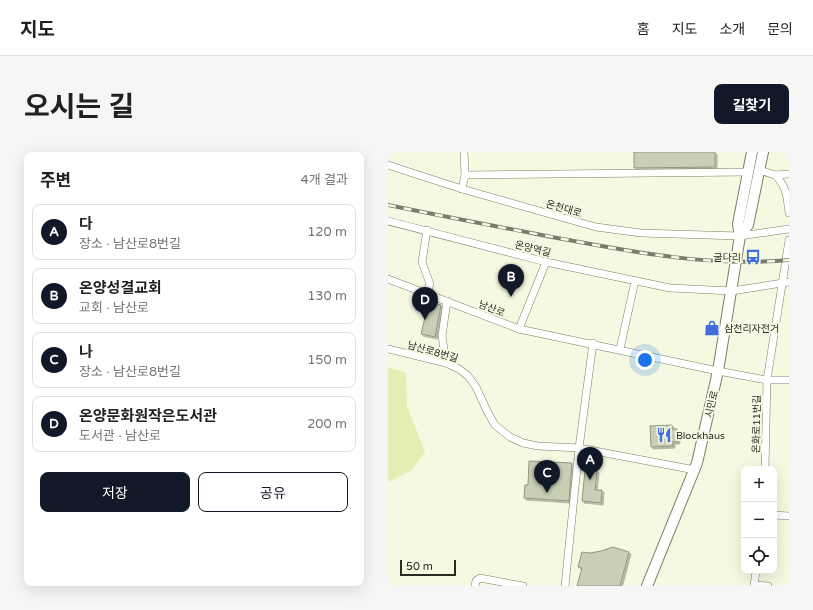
<!DOCTYPE html>
<html lang="ko">
<meta charset="utf-8">
<style>
:root{--surface:#fff;--page:#f6f6f6;--text:#202124;--muted:#757577;--line:#e0e0e0;--accent:#111827}
body{margin:0;font-family:"Varela Round","Noto Sans KR",sans-serif;background:var(--page);color:var(--text)}
.controls{position:absolute;right:12px;bottom:12px;display:grid;overflow:hidden;border-radius:8px;box-shadow:0 4px 16px #0002}
.controls button{width:36px;height:36px;display:grid;place-items:center;padding:0;border:0;border-bottom:1px solid var(--line);background:var(--surface);color:var(--text);font:20px sans-serif}
.scale{position:absolute;left:12px;bottom:10px;width:56px;box-sizing:border-box;padding-left:4px;border:2px solid #2a2c23;border-top:0;font-size:11px;line-height:14px;white-space:nowrap;color:#2a2c23;-webkit-text-stroke:3px #f5f9e1;paint-order:stroke}
.you{position:absolute;left:257px;top:208px;width:14px;height:14px;margin:-10px;border:3px solid #fff;border-radius:50%;background:#1a73e8;box-shadow:0 0 0 6px #1a73e833}
.badge{display:grid;place-items:center;width:26px;height:26px;border-radius:50%;background:var(--accent);color:#fff;font-size:13px;font-weight:700}
.pin{position:absolute;translate:-50% -33px;filter:drop-shadow(0 1px 2px #0008)}
.pin::after{content:'';position:absolute;top:21px;width:14px;height:12px;background:inherit;clip-path:polygon(0 0,100% 0,50% 100%)}
.list{margin:0;padding:0;list-style:none}
h2{display:flex;justify-content:space-between;align-items:center;height:52px;margin:0;padding:0 16px;font-size:17px}
h2 small{font-size:13px;font-weight:400;color:var(--muted)}
.list li{display:grid;grid-template-columns:26px 1fr auto;gap:12px;align-items:center;box-sizing:border-box;height:56px;margin:0 8px 8px;padding:0 8px;border:1px solid var(--line);border-radius:8px}
.list b{display:block;font-size:15px;white-space:nowrap}
.list p{margin:0;font-size:13px;white-space:nowrap;color:var(--muted)}
.list em{font-size:13px;font-style:normal;color:var(--muted)}
.actions{display:flex;gap:8px;padding:12px 16px}
.actions a{flex:1;padding:9px 0;border:1px solid var(--accent);border-radius:8px;text-align:center;font-size:14px;color:var(--accent)}
.actions .main{background:var(--accent);color:#fff}
.icon{flex:none;width:22px;height:22px;fill:none;stroke:currentColor;stroke-width:2;stroke-linecap:round;stroke-linejoin:round}
.map{position:relative;flex:none;width:401px;height:434px;overflow:hidden;border-radius:8px}
header{display:flex;align-items:center;gap:24px;box-sizing:border-box;height:56px;padding:0 20px;background:var(--surface);border-bottom:1px solid var(--line)}
header strong{font-size:19px}
nav{display:flex;gap:22px;margin-inline-start:auto;font-size:14px}
.intro{display:flex;align-items:center;justify-content:space-between;box-sizing:border-box;height:96px;padding:0 24px}
h1{margin:0;font-size:28px}
.button{padding:10px 18px;border-radius:8px;background:var(--accent);color:#fff;font-size:14px;font-weight:700}
main{display:flex;gap:24px;padding:0 24px}
aside{flex:1;background:var(--surface);border-radius:8px;box-shadow:0 4px 16px #0002}
.map>svg:first-child{display:block}
.green{fill:#e4edb2}
.building{fill:#c9ceb6;stroke:#92967f;filter:url(#shadow)}
.lines{fill:none;stroke-linecap:round;stroke-linejoin:round}
.street-casing{stroke:#7a7e68;stroke-width:8}
.secondary-casing{stroke:#7a7e68;stroke-width:12}
.street{stroke:#fff;stroke-width:7}
.secondary{stroke:#fff;stroke-width:10}
.rail-casing{stroke:#7a7d6e;stroke-width:4}
.rail{stroke:#f5f9e1;stroke-width:2.5;stroke-dasharray:8;stroke-linecap:butt}
.labels{text-anchor:middle;stroke-width:4;stroke-linejoin:round;paint-order:stroke}
.street-label{font-size:10px;fill:#2a2c23;stroke:#f5f9e1}
.poi-label{font-size:10px;fill:#2a2c23;stroke:#f5f9e1;text-anchor:start}
</style>
<header>
<strong>지도</strong>
<nav><a>홈</a><a>지도</a><a>소개</a><a>문의</a></nav>
</header>
<div class="intro"><h1>오시는 길</h1><a class="button">길찾기</a></div>
<main>
<aside>
<h2>주변<small>4개 결과</small></h2>
<ul class="list">
<li><span class="badge">A</span><div><b>다</b><p>장소 · 남산로8번길</p></div><em>120 m</em></li>
<li><span class="badge">B</span><div><b>온양성결교회</b><p>교회 · 남산로</p></div><em>130 m</em></li>
<li><span class="badge">C</span><div><b>나</b><p>장소 · 남산로8번길</p></div><em>150 m</em></li>
<li><span class="badge">D</span><div><b>온양문화원작은도서관</b><p>도서관 · 남산로</p></div><em>200 m</em></li>
</ul>
<div class="actions"><a class="main">저장</a><a>공유</a></div>
</aside>
<div class="map">
<svg width="401" height="434" viewBox="0 0 401 434">
<defs>
<filter id="shadow"><feDropShadow dx="2" dy="2" stdDeviation="0" flood-color="#0004"/></filter>
</defs>
<rect width="100%" height="100%" fill="#f5f9e1"/>
<path class="green" d="M0 215 18 221 19 254 37 300 23 319 0 330Z"/>
<g class="building">
<path d="M246 0H327V15L246 16Z"/>
<path d="M41 149 53 153 47 185 33 182Z"/>
<path d="M284 273V277H289L290 290H285V294L263 295 262 274Z"/>
<path d="M141 309 184 311 181 349 136 346 137 333H140Z"/>
<path d="M197 318 209 319 207 338H214L213 351 194 349Z"/>
<path d="M225 395 241 400 232 434H189L194 416 190 415 194 400 202 401 213 399Z"/>
</g>
<g class="lines">
<defs>
<g id="street">
<path d="M0 13 74 37 208 75 253 81 352 84 401 77"/>
<path d="M371 18 387 23 401 22"/>
<path d="M77 23 360 20"/>
<path d="M387 23C399 35 399 45 401 61"/>
<path d="M74 37 77 23 76 0"/>
<path d="M0 69 158 110 282 136 344 139 401 130"/>
<path d="M39 78 34 110 42 132 39 141"/>
<path d="M0 127 131 177 330 219 379 228H401"/>
<path d="M131 177 158 110"/>
<path d="M0 197 58 211 71 217 80 224 88 235 100 261 107 273 122 285 135 291 150 294 191 296 307 318"/>
<path d="M232 197 247 129"/>
<path d="M58 211 54 184 59 149"/>
<path d="M377 317 379 228 401 88"/>
<path d="M386 363 401 364"/>
<path d="M366 433 380 434"/>
<path d="M87 434 88 429 92 426 135 434"/>
<path d="M177 434 191 296 205 191"/>
<path d="M366 434 368 419"/>
</g>
<g id="secondary">
<path d="M352 84 360 73 375 0"/>
<path d="M259 434 309 311 330 219 352 84 350 72 364 0"/>
</g>
</defs>
<use href="#street" class="street-casing"/>
<use href="#secondary" class="secondary-casing"/>
<use href="#street" class="street"/>
<use href="#secondary" class="secondary"/>
<defs>
<path id="rail" d="M0 53C58 65 117 76 175 87 250 101 325 115 401 108"/>
</defs>
<use href="#rail" class="rail-casing"/>
<use href="#rail" class="rail"/>
</g>
<defs>
<symbol id="bus-bare" viewBox="-9 -9 18 18"><path d="M-5-6H5V4H4V6H2V4H-2V6H-4V4H-5ZM-3.5-4V0h7V-4ZM-3.5 1.2v1.5H-2V1.2ZM2 1.2v1.5H3.5V1.2Z" fill="#406dde" stroke="#f5f9e1" stroke-width="2.5" paint-order="stroke"/></symbol>
<symbol id="shop-bare" viewBox="-9 -9 18 18"><path d="M-5-2.5h2.3a2.7 3.5 0 0 1 5.4 0H5L5.5 6h-11ZM-1.5-2.5h3a1.5 2.3 0 0 0-3 0Z" fill="#406dde" stroke="#f5f9e1" stroke-width="2.5" paint-order="stroke"/></symbol>
<symbol id="restaurant-bare" viewBox="-9 -9 18 18"><path d="M-5-6h1v4h1v-4h1v4h1v-4h1v5L-1.5 .5V6h-2V.5L-5-1ZM5-6V6H3V1.5H1.5Q1.5-4 5-6Z" fill="#406dde" stroke="#f5f9e1" stroke-width="2.5" paint-order="stroke"/></symbol>
</defs>
<g fill-rule="evenodd">
<use href="#bus-bare" x="354" y="94" width="22" height="22"/>
<use href="#shop-bare" x="313" y="165" width="22" height="22"/>
<use href="#restaurant-bare" x="265" y="272" width="22" height="22"/>
</g>
<g class="labels">
<g class="street-label">
<text transform="translate(176 56) rotate(16)" y="4">온천대로</text>
<text transform="translate(145 96) rotate(14)" y="4">온양역길</text>
<text transform="translate(104 156) rotate(21)" y="4">남산로</text>
<text transform="translate(45 199) rotate(16)" y="4">남산로8번길</text>
<text transform="translate(323 252) rotate(-77)" y="4">시민로</text>
<text transform="translate(368 272) rotate(-89)" y="4">온화로11번길</text>
</g>
<g class="poi-label">
<text x="353" y="109" text-anchor="end">굴다리</text>
<text x="336" y="180">삼천리자전거</text>
<text x="288" y="287">Blockhaus</text>
</g>
</g>
</svg>
<div class="controls">
<button>+</button>
<button>−</button>
<button><svg class="icon" aria-label="locate" viewBox="0 0 24 24"><circle cx="12" cy="12" r="6"/><path d="M12 2v4M12 18v4M2 12h4M18 12h4"/></svg></button>
</div>
<div class="scale">50 m</div>
<div class="you"></div>
<div class="pin badge" style="left:202px;top:328px">A</div>
<div class="pin badge" style="left:123px;top:145px">B</div>
<div class="pin badge" style="left:159px;top:341px">C</div>
<div class="pin badge" style="left:37px;top:168px">D</div>
</div>
</main>
